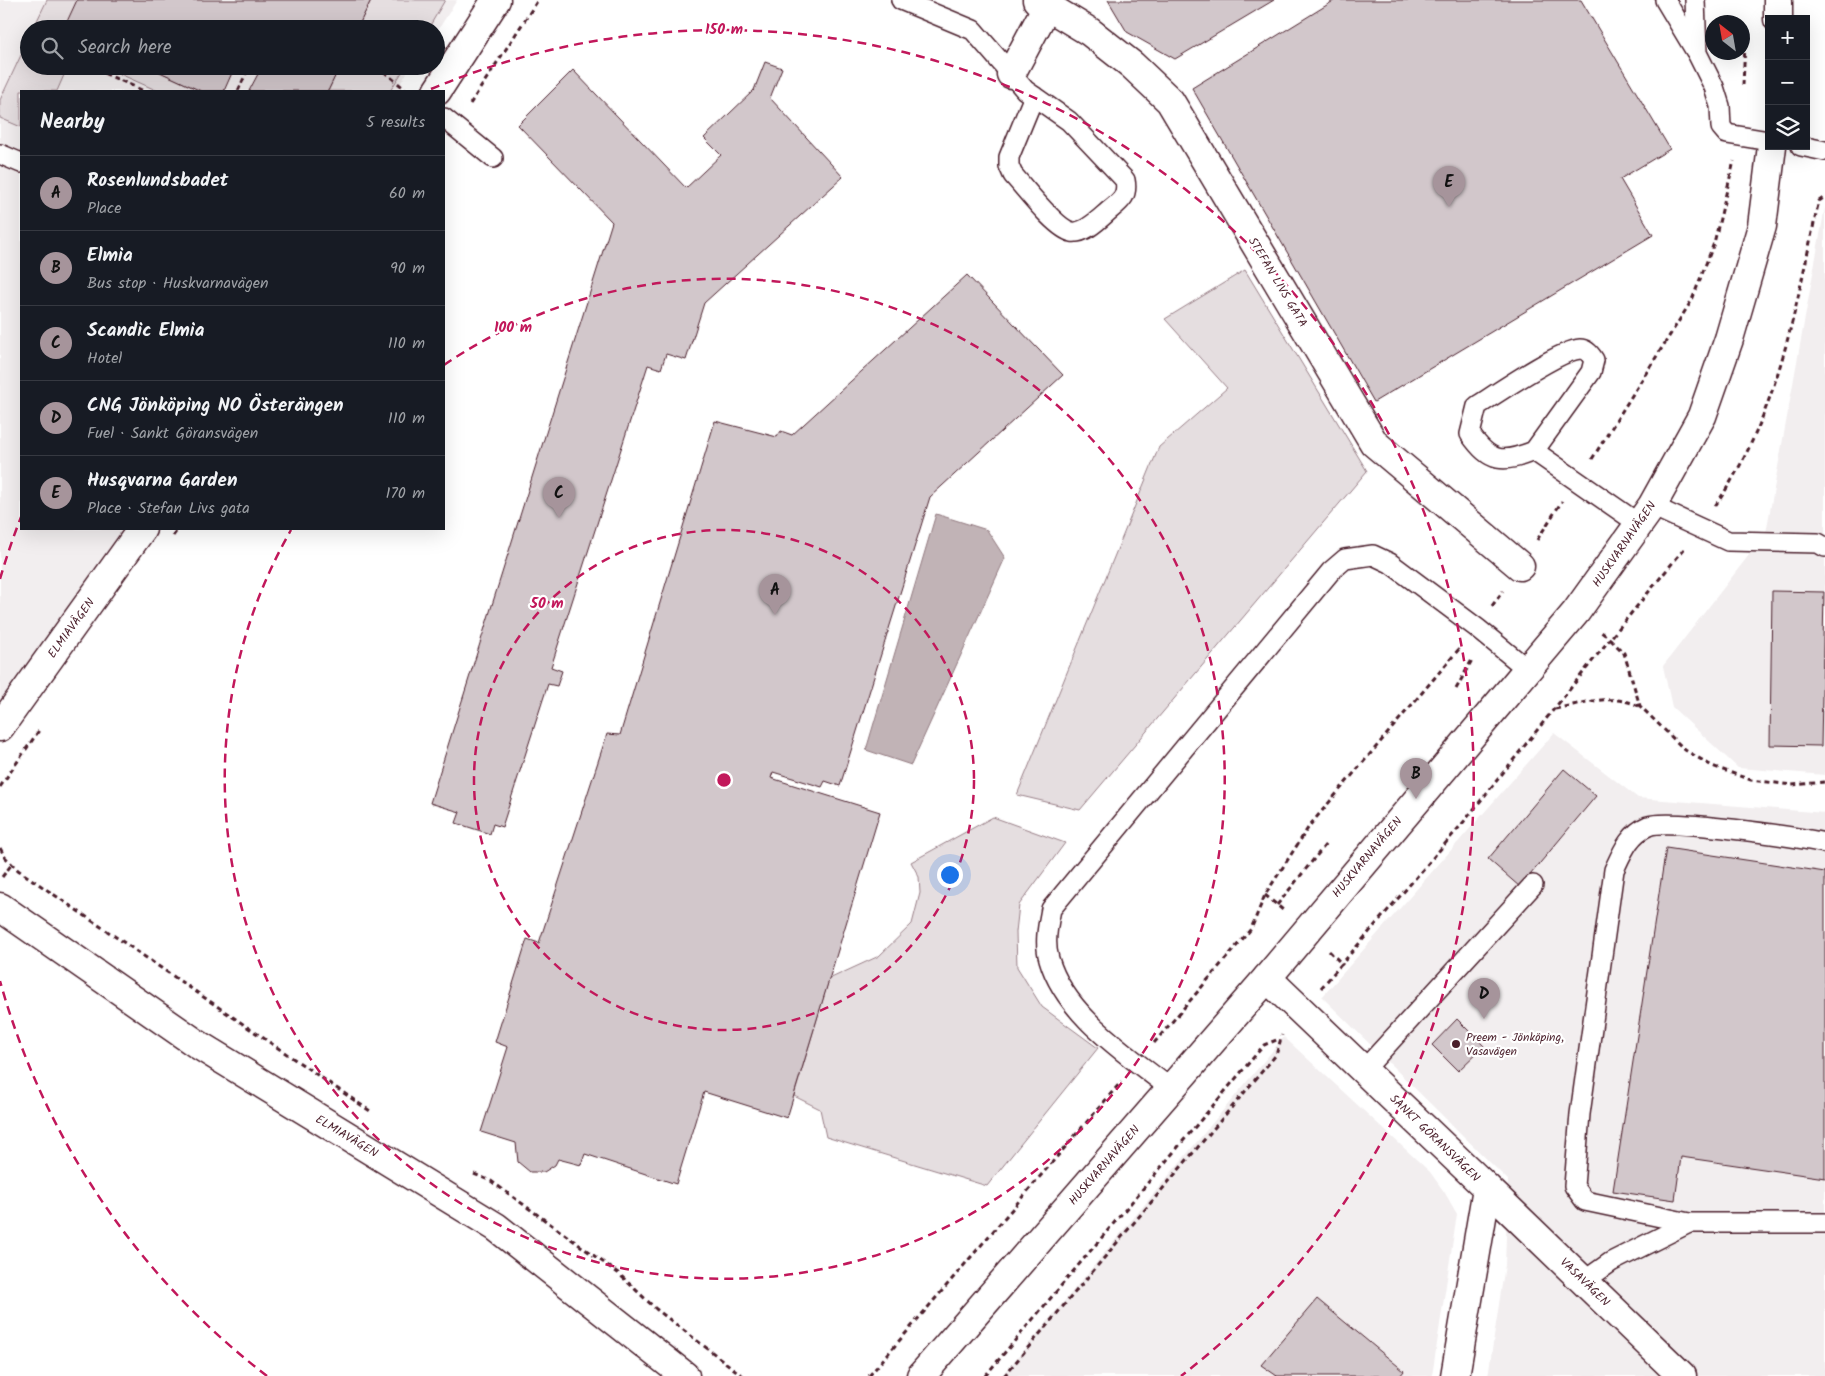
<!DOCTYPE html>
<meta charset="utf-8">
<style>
:root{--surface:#171b24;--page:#242831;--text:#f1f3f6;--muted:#9ea1a6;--line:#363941;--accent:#a6949b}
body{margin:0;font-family:Kalam,sans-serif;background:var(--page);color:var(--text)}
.controls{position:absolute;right:15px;top:15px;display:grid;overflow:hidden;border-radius:0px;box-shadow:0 5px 20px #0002}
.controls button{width:45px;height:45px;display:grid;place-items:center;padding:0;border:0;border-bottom:1px solid var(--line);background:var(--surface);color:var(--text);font:25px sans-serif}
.compass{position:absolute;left:1705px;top:15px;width:45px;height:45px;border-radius:50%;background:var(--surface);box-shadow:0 5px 20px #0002;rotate:329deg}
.you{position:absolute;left:949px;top:874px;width:18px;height:18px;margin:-12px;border:4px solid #fff;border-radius:50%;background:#1a73e8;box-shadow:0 0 0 8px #1a73e833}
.badge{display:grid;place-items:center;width:32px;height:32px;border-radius:50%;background:var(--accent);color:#111;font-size:16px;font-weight:700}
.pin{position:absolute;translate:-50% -41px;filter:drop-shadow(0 1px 2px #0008)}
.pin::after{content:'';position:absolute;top:26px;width:18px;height:15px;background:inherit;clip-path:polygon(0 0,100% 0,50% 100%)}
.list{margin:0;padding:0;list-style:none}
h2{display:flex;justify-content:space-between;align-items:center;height:65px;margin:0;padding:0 20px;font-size:21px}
h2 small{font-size:16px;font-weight:400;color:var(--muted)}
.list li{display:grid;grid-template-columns:32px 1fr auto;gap:15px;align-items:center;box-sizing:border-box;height:75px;padding:0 20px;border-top:1px solid var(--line)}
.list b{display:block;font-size:19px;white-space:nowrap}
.list p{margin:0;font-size:16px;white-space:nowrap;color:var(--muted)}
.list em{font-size:16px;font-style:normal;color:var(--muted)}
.icon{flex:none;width:28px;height:28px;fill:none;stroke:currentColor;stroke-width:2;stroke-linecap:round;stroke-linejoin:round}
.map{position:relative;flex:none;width:1825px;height:1376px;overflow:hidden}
.search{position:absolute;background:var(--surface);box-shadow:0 5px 20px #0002;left:20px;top:20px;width:425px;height:55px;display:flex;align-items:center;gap:12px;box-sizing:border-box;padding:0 18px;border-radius:28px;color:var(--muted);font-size:19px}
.panel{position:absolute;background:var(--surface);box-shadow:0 5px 20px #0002;left:20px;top:90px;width:425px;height:440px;border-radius:0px}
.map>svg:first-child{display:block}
.built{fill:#f2eeef}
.green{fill:#e5dee0;stroke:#987e86}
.water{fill:#c1b3b6;stroke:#91787e}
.building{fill:#d2c7cb;stroke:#4a1f2b}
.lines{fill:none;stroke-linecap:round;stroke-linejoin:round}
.lane-casing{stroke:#4a1f2b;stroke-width:22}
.street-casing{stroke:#4a1f2b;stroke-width:31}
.secondary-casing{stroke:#4a1f2b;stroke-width:31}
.path{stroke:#4a1f2b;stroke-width:3;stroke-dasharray:5 4;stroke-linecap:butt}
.lane{stroke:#fff;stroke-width:19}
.street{stroke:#fff;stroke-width:28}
.secondary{stroke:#fff;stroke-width:28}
.ring{fill:none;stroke:#c2185b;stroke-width:2.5;stroke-dasharray:9 6}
.poi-dot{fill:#4a1f2b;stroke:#fff;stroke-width:2}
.labels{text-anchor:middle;stroke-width:4.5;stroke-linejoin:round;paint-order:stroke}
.street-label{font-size:12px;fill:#4a1f2b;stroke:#fff}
.poi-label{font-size:12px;fill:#4a1f2b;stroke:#fff;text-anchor:start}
.centre{fill:#c2185b;stroke:#fff;stroke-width:2.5}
.ring-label{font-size:15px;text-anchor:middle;font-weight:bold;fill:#c2185b;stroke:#fff;stroke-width:4.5;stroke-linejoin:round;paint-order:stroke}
</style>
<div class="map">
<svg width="1825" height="1376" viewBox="0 0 1825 1376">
<rect width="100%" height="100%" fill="#fff"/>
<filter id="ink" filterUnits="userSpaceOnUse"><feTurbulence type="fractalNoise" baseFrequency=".02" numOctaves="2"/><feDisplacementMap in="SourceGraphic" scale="10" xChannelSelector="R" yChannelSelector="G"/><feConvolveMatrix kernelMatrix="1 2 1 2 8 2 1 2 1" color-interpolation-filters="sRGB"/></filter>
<g filter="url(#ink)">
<g class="built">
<path d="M0 0H457L436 33V29H29V66H411L396 91H21V529H128L0 711Z"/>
<path d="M1825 207V775L1738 768 1672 707 1663 666 1766 533Z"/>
<path d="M1554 733 1638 798 1825 813V1376H1488L1505 1265 1508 1180 1322 997Z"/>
<path d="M1284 1037 1430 1172 1445 1193 1457 1214 1432 1376H1002Z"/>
</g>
<g class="green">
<path d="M47 0H77L67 29H33Z"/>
<path d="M371 0H445L428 29H357Z"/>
<path d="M29 38V66H68L57 91H21V127L0 118V100Z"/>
<path d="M102 66H147L201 91H158Z"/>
<path d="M340 66H406L390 91H328Z"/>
<path d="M1245 270 1367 471 1080 810 1017 795 1159 447 1227 388 1165 319Z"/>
<path d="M993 817 1065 843 1019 905 1016 932 1017 967 1042 1007 1098 1048 987 1186 826 1137 820 1109 794 1096 829 979 879 956 912 924 920 893 919 877 911 862Z"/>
</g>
<path class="water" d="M936 514 987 530 1005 558 911 765 866 750Z"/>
<g class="building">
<path d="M77 0H371L357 29H67L64 28Z"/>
<path d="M1108 0H1274L1175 59 1127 32Z"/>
<path d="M1335 0H1581L1670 149 1620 179 1653 235 1374 402 1192 88Z"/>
<path d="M765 62 782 68 770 98 843 177 704 303 686 360 666 354 661 369 648 365 551 667 562 671 557 686 548 684 502 827 493 824 490 834 456 823 460 812 430 803 612 222 518 125 573 70 686 188 721 155 704 138 754 90Z"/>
<path d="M147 66H235L224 91H201Z"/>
<path d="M241 66H340L328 91H249L258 74Z"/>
<path d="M967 275 1063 375 930 497 840 786 825 781 822 787 773 772 771 778 880 812 787 1118 704 1092 676 1184 585 1154 581 1165 558 1159 555 1165 544 1172H530L518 1162 516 1143 481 1132 508 1047 495 1042 527 939 539 943 607 734 620 735 715 421 777 437 781 431 792 435Z"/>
<path d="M1772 591 1824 592 1821 746 1770 745Z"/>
<path d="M1564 769 1596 796 1520 887 1488 859Z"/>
<path d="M1666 848 1825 872V1178L1681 1157 1675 1200 1613 1191Z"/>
<path d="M1457 1019 1484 1046 1458 1071 1432 1045Z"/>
<path d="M1317 1299 1404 1371 1400 1376H1277L1261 1365Z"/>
</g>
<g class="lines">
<defs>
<g id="lane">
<path d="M901 0 973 30 1025 90 1069 121 1125 180C1128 195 1122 200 1111 209 1101 217 1086 234 1072 232 1056 229 1025 188 1013 175L1009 166V157L1034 96"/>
<path d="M1665 0 1695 50"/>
<path d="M1695 0 1697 53 1714 87 1720 106 1721 127 1727 134 1769 141"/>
<path d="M444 118 493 158"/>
<path d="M1801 146 1825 151"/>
<path d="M0 154 21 163"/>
<path d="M1534 451C1503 463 1491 464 1470 434L1477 406C1496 394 1560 350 1580 349 1587 349 1591 355 1594 360L1591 372 1534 451 1639 524"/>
<path d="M1652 506 1728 541 1818 543 1825 547"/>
<path d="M1825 843C1797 837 1669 818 1648 826 1629 834 1622 853 1614 870L1580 1114 1574 1186 1585 1201 1689 1223H1825"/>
<path d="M1363 1071 1533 885"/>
<path d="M1171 1089C1127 1054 1065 1015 1049 959 1044 943 1048 925 1051 909L1331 571 1345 559 1373 555 1390 563 1477 628 1527 669"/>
<path d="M1584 1281 1611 1262 1689 1223"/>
</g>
<g id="street">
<path d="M1037 0 1090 32 1132 65 1170 101 1374 443 1520 566"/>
<path d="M1011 74 1047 6"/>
<path d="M437 91 496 0"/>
<path d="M0 727 142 529"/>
<path d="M0 907 197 1044 496 1227 685 1376"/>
<path d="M1267 978 1487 1188 1455 1376"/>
<path d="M1487 1188 1682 1376"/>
</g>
<g id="secondary">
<path d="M1778 19V0"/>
<path d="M921 1376 1267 978 1576 612 1652 506 1702 416 1729 339 1762 226 1772 146"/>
</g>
</defs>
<use href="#lane" class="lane-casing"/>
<use href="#street" class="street-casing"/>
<use href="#secondary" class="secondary-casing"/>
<g class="path">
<path d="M28 39H29"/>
<path d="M88 66 144 91"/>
<path d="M377 66 405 89"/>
<path d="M1743 85 1746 24"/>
<path d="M238 91 248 69"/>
<path d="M470 104 538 0"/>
<path d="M1592 459 1692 300 1714 243 1734 161"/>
<path d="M1715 506C1777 418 1795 311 1817 209L1819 201 1825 197"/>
<path d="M173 536 178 529"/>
<path d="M1537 540 1562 501"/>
<path d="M1684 549 1610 639 1624 653 1640 706 1685 750 1712 766 1751 780 1792 785 1825 782"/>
<path d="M1492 606 1503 591"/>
<path d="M1456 689 1473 658"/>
<path d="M1555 709C1583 703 1612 693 1639 706"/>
<path d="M0 787 40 729"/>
<path d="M0 848 5 857 18 870 373 1113"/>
<path d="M2 877 12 864"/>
<path d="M1265 895 1283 910"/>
<path d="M1277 905 1326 844"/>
<path d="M1329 951 1343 965"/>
<path d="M1321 988 1462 824 1610 639 1600 631"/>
<path d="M1154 1043 1251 929 1265 895 1310 825 1459 649"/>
<path d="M474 1174 491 1181 618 1273 656 1309 743 1376"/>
<path d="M869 1376 1121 1082"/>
<path d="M985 1376 1264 1045 1279 1039"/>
<path d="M1004 1376 1276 1055 1282 1035"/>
</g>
<use href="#lane" class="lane"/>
<use href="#street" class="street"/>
<use href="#secondary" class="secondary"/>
</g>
</g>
<g class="ring">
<circle cx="724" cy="780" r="250"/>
<path d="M444 365A500 500 0 1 1 291 530"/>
<path d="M267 1376A751 751 0 0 1 0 981M0 579A751 751 0 0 1 21 517M431 89A751 751 0 0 1 1181 1376"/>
</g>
<circle class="poi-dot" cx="1456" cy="1044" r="5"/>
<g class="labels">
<g class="street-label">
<text transform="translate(1278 282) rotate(59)" y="4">STEFAN LIVS GATA</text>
<text transform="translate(1624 544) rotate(-55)" y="4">HUSKVARNAVÄGEN</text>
<text transform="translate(71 628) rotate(-54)" y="4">ELMIAVÄGEN</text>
<text transform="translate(1367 857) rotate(-50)" y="4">HUSKVARNAVÄGEN</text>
<text transform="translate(347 1136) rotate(31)" y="4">ELMIAVÄGEN</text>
<text transform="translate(1435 1138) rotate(44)" y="4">SANKT GÖRANSVÄGEN</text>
<text transform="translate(1104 1165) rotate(-49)" y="4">HUSKVARNAVÄGEN</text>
<text transform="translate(1585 1282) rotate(44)" y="4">VASAVÄGEN</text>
</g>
<g class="poi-label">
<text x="1466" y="1041">Preem - Jönköping,<tspan x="1466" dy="14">Vasavägen</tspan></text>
</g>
</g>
<circle cx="724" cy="780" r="8" class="centre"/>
<g class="ring-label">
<text x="724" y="34">150 m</text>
<text x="513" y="332">100 m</text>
<text x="547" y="608">50 m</text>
</g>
</svg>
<div class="controls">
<button>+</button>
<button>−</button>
<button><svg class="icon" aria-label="layers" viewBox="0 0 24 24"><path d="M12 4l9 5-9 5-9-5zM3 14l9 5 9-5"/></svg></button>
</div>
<svg class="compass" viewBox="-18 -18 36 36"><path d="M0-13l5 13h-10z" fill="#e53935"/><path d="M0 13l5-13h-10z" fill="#9ea1a6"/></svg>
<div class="you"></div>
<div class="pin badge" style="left:775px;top:615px">A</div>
<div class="pin badge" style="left:1416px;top:799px">B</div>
<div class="pin badge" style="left:559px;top:518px">C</div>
<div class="pin badge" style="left:1484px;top:1019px">D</div>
<div class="pin badge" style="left:1449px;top:207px">E</div>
<div class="search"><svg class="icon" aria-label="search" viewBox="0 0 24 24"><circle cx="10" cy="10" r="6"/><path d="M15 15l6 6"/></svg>Search here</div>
<section class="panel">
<h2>Nearby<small>5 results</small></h2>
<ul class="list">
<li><span class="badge">A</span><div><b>Rosenlundsbadet</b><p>Place</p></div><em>60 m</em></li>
<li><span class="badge">B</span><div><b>Elmia</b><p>Bus stop · Huskvarnavägen</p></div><em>90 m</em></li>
<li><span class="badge">C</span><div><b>Scandic Elmia</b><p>Hotel</p></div><em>110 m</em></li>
<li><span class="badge">D</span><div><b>CNG Jönköping NO Österängen</b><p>Fuel · Sankt Göransvägen</p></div><em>110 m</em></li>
<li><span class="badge">E</span><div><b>Husqvarna Garden</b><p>Place · Stefan Livs gata</p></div><em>170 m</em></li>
</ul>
</section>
</div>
